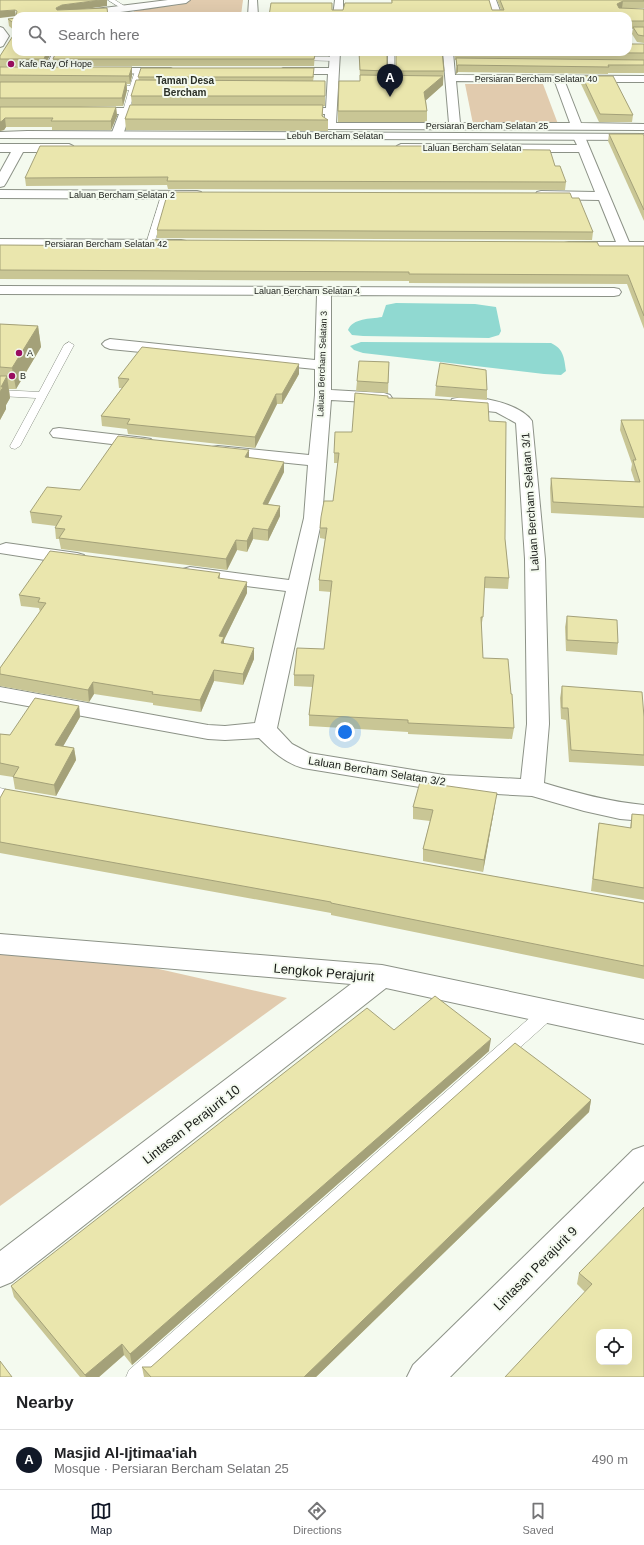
<!DOCTYPE html>
<meta charset="utf-8">
<style>
:root{--surface:#fff;--page:#f2f2f2;--text:#202124;--muted:#757577;--line:#e0e0e0;--accent:#111827}
body{margin:0;font-family:Arial,sans-serif;background:var(--page);color:var(--text)}
.controls{position:absolute;right:12px;bottom:12px;display:grid;overflow:hidden;border-radius:8px;box-shadow:0 4px 16px #0002}
.controls button{width:36px;height:36px;display:grid;place-items:center;padding:0;border:0;border-bottom:1px solid var(--line);background:var(--surface);color:var(--text);font:20px sans-serif}
.you{position:absolute;left:345px;top:732px;width:14px;height:14px;margin:-10px;border:3px solid #fff;border-radius:50%;background:#1a73e8;box-shadow:0 0 0 6px #1a73e833}
.badge{display:grid;place-items:center;width:26px;height:26px;border-radius:50%;background:var(--accent);color:#fff;font-size:13px;font-weight:700}
.pin{position:absolute;translate:-50% -33px;filter:drop-shadow(0 1px 2px #0008)}
.pin::after{content:'';position:absolute;top:21px;width:14px;height:12px;background:inherit;clip-path:polygon(0 0,100% 0,50% 100%)}
.list{margin:0;padding:0;list-style:none}
h2{display:flex;justify-content:space-between;align-items:center;height:52px;margin:0;padding:0 16px;font-size:17px}
h2 small{font-size:13px;font-weight:400;color:var(--muted)}
.list li{display:grid;grid-template-columns:26px 1fr auto;gap:12px;align-items:center;box-sizing:border-box;height:60px;padding:0 16px;border-top:1px solid var(--line)}
.list b{display:block;font-size:15px;white-space:nowrap}
.list p{margin:0;font-size:13px;white-space:nowrap;color:var(--muted)}
.list em{font-size:13px;font-style:normal;color:var(--muted)}
.icon{flex:none;width:22px;height:22px;fill:none;stroke:currentColor;stroke-width:2;stroke-linecap:round;stroke-linejoin:round}
.map{position:relative;flex:none;width:644px;height:1377px;overflow:hidden}
.search{position:absolute;background:var(--surface);box-shadow:0 4px 16px #0002;left:12px;right:12px;top:12px;height:44px;display:flex;align-items:center;gap:10px;box-sizing:border-box;padding:0 14px;border-radius:12px;color:var(--muted);font-size:15px}
.sheet{height:112px;background:var(--surface)}
nav{display:flex;justify-content:space-around;align-items:center;box-sizing:border-box;height:56px;border-top:1px solid var(--line);background:var(--surface);font-size:11px;color:var(--muted)}
nav a{display:grid;justify-items:center;gap:2px}
nav .on{color:var(--accent)}
.map>svg:first-child{display:block}
.green{fill:#e1cbae}
.water{fill:#90d9d1}
.lines{fill:none;stroke-linecap:round;stroke-linejoin:round}
.service-casing{stroke:#8c9287;stroke-width:1}
.minor-casing{stroke:#8c9287;stroke-width:2}
.tertiary-casing{stroke:#8c9287;stroke-width:2}
.service{fill:#fff;fill-rule:evenodd}
.minor{fill:#fff;fill-rule:evenodd}
.tertiary{fill:#fff;fill-rule:evenodd}
.wall{fill:#c9c695}
.shaded-wall{fill:#a4a179}
.building{fill:#eae6ad;stroke:#a4a179;fill-rule:evenodd}
.poi-dot{fill:#990d60;stroke:#f4faef;stroke-width:1.5}
.labels{text-anchor:middle;stroke-width:4;stroke-linejoin:round;paint-order:stroke}
.far-poi-label{font-size:9px;fill:#181b17;stroke:#f4faef;text-anchor:start}
.far-street-label{font-size:9px;fill:#181b17;stroke:#f4faef}
.far-neighbourhood-label{font-size:10px;font-weight:bold;fill:#2b3027;stroke:#f4faef}
.street-label{font-size:11px;fill:#181b17;stroke:#f4faef}
.near-street-label{font-size:13px;fill:#181b17;stroke:#f4faef}
</style>
<div class="map">
<svg width="644" height="1377" viewBox="0 0 644 1377">
<rect width="100%" height="100%" fill="#f4faef"/>
<g class="green">
<path d="M189 0H243L241 15 138 14 128 8Z"/>
<path d="M465 84H543L558 124H473Z"/>
<path d="M0 933 287 998 0 1206Z"/>
</g>
<g class="water">
<path d="M396 303 475 304 496 307 501 331 499 335 489 338 363 336 352 335 348 330C353 318 370 319 382 317L386 305Z"/>
<path d="M361 342 551 343C564 349 564 358 566 371L561 375 544 374 363 353 354 350 350 346Z"/>
</g>
<g class="lines">
<defs>
<g id="service">
<path d="M108 0H115L129 9 124 10Z"/>
<rect x="628" y="29" width="16" height="4"/>
<path d="M53 52H59L49 72H45L44 71Z"/>
<path d="M388 52H394V81L391 83 388 81Z"/>
<path d="M297 57H335L338 59 335 61 295 60V58Z"/>
<path d="M138 69 141 71 137 86H150L153 88 150 90H135L129 111 124 112 123 111 129 90H110L107 88 110 86H130L135 71Z"/>
<path d="M162 193H168L169 195 154 244 150 246H147L146 244Z"/>
<path d="M69 342 74 345 20 446 15 449 11 448 10 446 36 398 0 396V390L39 392 64 345Z"/>
<path d="M0 788 25 794 27 797 25 800 20 802 0 798Z"/>
<path d="M548 1005 554 1007 556 1012 554 1017 152 1377H126L129 1370 542 1007Z"/>
</g>
<g id="minor">
<path d="M168 0H190L186 3C143 9 102 16 58 16L63 13Z"/>
<path d="M249 0H257L258 16H248Z"/>
<path d="M335 0H343V16H333Z"/>
<path d="M488 0H496L502 16H492Z"/>
<path d="M0 27 3 28 9 36 3 46 0 47Z"/>
<path d="M330 52H340L336 123H449L443 52H453L455 75 644 76V82H565L581 123 644 124V130L326 129 324 127 325 114H293L287 111 293 108H326L328 74H283L278 71 283 68H329ZM456 81 555 82 570 123H460Z"/>
<path d="M101 68H171L176 71 171 74 97 73 96 71Z"/>
<path d="M87 108H159L165 111 159 114H130L123 135 121 137H113L111 135 119 114 83 113 81 111 83 109Z"/>
<path d="M579 134 583 135 585 137 629 242H644V250H569L564 249 562 246 564 243 569 242H616L599 200 541 199 537 198 535 195 537 192 541 191 595 192 579 152H401L397 150 395 148 397 146 401 144 577 145 573 137 575 135Z"/>
<path d="M0 144H69L73 146 75 148 73 150 69 152H23L6 183 4 186 0 187V172L11 152H0Z"/>
<path d="M0 190 197 191 201 192 203 195 201 198 197 199 0 198Z"/>
<path d="M0 239 181 240 186 241 188 244 186 247 181 248 0 247Z"/>
<path d="M0 286 614 288 619 289 621 292 619 295 614 296 331 295V390L384 393 390 395 392 398 390 401 384 403 331 400 322 518 277 728 292 744 309 753 444 775 521 779 527 724 525 559 516 423 496 412 458 408 452 407 450 403 452 399C473 394 519 402 532 421L545 559 549 724 544 783C577 793 610 802 644 805V821L620 819 584 811 532 796 444 791 303 768C285 763 272 751 259 738L225 740 208 739 0 701V687L208 725 225 726 255 723 286 591 190 579 183 577 180 573 183 569 190 567 289 580 304 518 308 465 218 456 212 455 209 451 212 447 218 446 309 455 315 395V369L110 349 105 347 102 344 105 341 110 339 315 360 317 295 0 294Z"/>
<path d="M59 428 145 438 151 439 154 443 151 447 145 448 53 437 50 433 53 429Z"/>
<path d="M6 543 77 553 84 555 87 559 84 563 77 565 0 553V545Z"/>
<path d="M0 934 382 965 644 1020V1044L386 988 12 1282 0 1287V1251L351 984 0 954Z"/>
<path d="M644 1146V1181L450 1377H407L413 1365 633 1150Z"/>
</g>
<path id="tertiary" d="M27 131 644 134V140L0 138V132Z"/>
</defs>
<use href="#service" class="service-casing"/>
<use href="#minor" class="minor-casing"/>
<use href="#tertiary" class="tertiary-casing"/>
<use href="#service" class="service"/>
<use href="#minor" class="minor"/>
<use href="#tertiary" class="tertiary"/>
</g>
<g class="wall">
<path d="M391 0H489L492 10H501L497 0H644V8H621L644 9V43L637 42 632 34 633 28 332 10H343L392 3Z"/>
<path d="M16 18V52H52L44 66 0 67V56L16 32 9 26 8 19Z"/>
<path d="M644 44V73H608V74L458 72 456 74V60H455L454 52H628Z"/>
<path d="M56 52H315L314 66H53V59Z"/>
<path d="M359 52H387V75H396V52L444 71 443 85 426 100 427 111V122H338V111L360 81Z"/>
<path d="M0 67H132V76L130 84H127V90L123 106 80 107H116L117 116 111 130H52V127H6L4 130 0 131Z"/>
<path d="M314 76 313 81H325V106H323V117L328 120V131L126 130 125 119 132 105 131 96 139 80 138 77Z"/>
<path d="M582 76 633 115 632 122H599L581 84Z"/>
<path d="M609 134 644 136V221L608 141Z"/>
<path d="M432 149 555 166 566 182 565 190 168 189 167 185 26 186 25 178Z"/>
<path d="M572 198 593 232 592 240 157 238V230Z"/>
<path d="M0 245 644 246V329L627 284 409 283V281L0 279Z"/>
<path d="M0 324 38 326 41 347 16 389H9L10 398 6 405V409L0 420Z"/>
<path d="M389 362 388 393 356 391 357 381Z"/>
<path d="M299 374 282 404H277L255 448 128 434 127 429 102 426 101 416 122 388H119L118 378Z"/>
<path d="M436 386 487 390V400L435 396Z"/>
<path d="M388 398 489 421 505 539 509 578 508 589 484 588 483 617 481 628 483 658 514 728 512 739 408 734V732L309 726V715L313 687 294 686V675L324 649 331 592 319 591V580L325 539 320 538V528L333 501 338 463H334V453L352 432Z"/>
<path d="M621 420H644V518L551 513 550 488 551 478 635 482 631 470 632 464 620 430Z"/>
<path d="M249 458 284 462V472L268 504 280 506V516L268 541 253 539 247 552 237 550 227 570 61 549 59 539H56L55 528 56 526 32 523 30 512 80 490Z"/>
<path d="M220 573V578L247 593 224 640V644L254 659 243 685 214 681 201 712 153 705V703L94 694 89 702 0 686V668L40 612 39 608 21 606 19 595Z"/>
<path d="M567 616 618 643 617 655 566 651 565 627Z"/>
<path d="M562 686 644 717V766L569 762 566 720 561 719 560 698Z"/>
<path d="M79 706 80 717 63 746 74 748 76 760 56 796 15 789 13 777 0 775V734L10 735Z"/>
<path d="M0 798 644 903V979L331 915V913L0 853Z"/>
<path d="M495 805 483 872 423 861V849L430 821 413 819V807Z"/>
<path d="M632 814 644 815V900L591 891 597 835 599 823 630 828Z"/>
<path d="M394 1030 489 1051 132 1365 124 1355 99 1377H80L14 1297 11 1286Z"/>
<path d="M591 1100 589 1112 316 1377H144L142 1367H151Z"/>
<path d="M644 1207V1377L585 1292 577 1284 579 1273Z"/>
</g>
<g class="shaded-wall">
<path d="M100 0H107V6L63 12 57 15 56 8 62 5Z"/>
<path d="M623 1 622 8 616 11 617 4Z"/>
<path d="M15 10 16 16 0 18V11Z"/>
<path d="M47 52H52L44 66V59Z"/>
<path d="M458 65V72L456 74 457 66Z"/>
<path d="M132 67V76L130 84 129 76Z"/>
<path d="M443 76V85L424 102V92Z"/>
<path d="M126 82 127 90 123 106 122 98Z"/>
<path d="M116 107 117 116 111 130V121Z"/>
<path d="M5 118 6 127 4 130 0 131V122Z"/>
<path d="M38 326 41 347 16 389 12 368Z"/>
<path d="M299 364V374L282 404V394Z"/>
<path d="M7 376 10 398 6 405V409L0 420V392L1 387Z"/>
<path d="M276 394 277 404 255 448V437Z"/>
<path d="M249 450V460L245 457Z"/>
<path d="M284 462V472L263 514V504Z"/>
<path d="M280 506V516L268 541V530Z"/>
<path d="M253 528V539L247 552V541Z"/>
<path d="M236 540 237 550 227 570 226 559Z"/>
<path d="M247 582V593L224 640V648L222 655 219 636Z"/>
<path d="M254 648V659L243 685V674Z"/>
<path d="M214 670V681L201 712 200 700Z"/>
<path d="M93 682 94 694 89 702 88 690Z"/>
<path d="M79 706 80 717 57 757 55 745Z"/>
<path d="M74 748 76 760 56 796 54 785Z"/>
<path d="M497 793 495 805 483 872 484 860Z"/>
<path d="M491 1039 489 1051 132 1365 130 1354Z"/>
<path d="M591 1100 589 1112 316 1377H304Z"/>
<path d="M122 1344 124 1355 99 1377H86L85 1375Z"/>
</g>
<g class="building">
<path d="M0 0H100L62 5 56 8 57 10 107 8 108 16H16L17 11 15 10 0 11Z"/>
<path d="M392 0H489L492 10H504L500 0H644V1H623L617 4 619 8 644 9V21H628V16H269L271 3H332V10H343L345 3H392Z"/>
<path d="M16 18V25L8 19Z"/>
<path d="M633 27H644V36L638 35Z"/>
<path d="M16 31V52H47L44 59H0V56Z"/>
<path d="M628 44H644V53L456 52H628Z"/>
<path d="M56 52H105L106 54 315 55 314 59H53Z"/>
<path d="M359 52H387V71L360 70Z"/>
<path d="M396 52H442L444 71H396Z"/>
<path d="M456 58 644 60V65H608L609 67 458 65 457 66Z"/>
<path d="M0 67H132L129 76 0 75Z"/>
<path d="M141 68H314L313 77H138Z"/>
<path d="M360 75 443 76 424 92 427 111H338L339 81H360Z"/>
<path d="M582 76H613L633 115 600 114Z"/>
<path d="M136 80 325 81V96H131Z"/>
<path d="M0 82H126L122 98H0Z"/>
<path d="M130 105H323L322 116 328 120 125 119Z"/>
<path d="M0 107H116L111 121H51L53 118H5L2 121 0 122Z"/>
<path d="M609 134H643L644 136V210Z"/>
<path d="M40 146H432V149L550 150 555 166H560L566 182 167 181 168 177 25 178Z"/>
<path d="M168 192 570 193 572 198H579L593 232 157 230Z"/>
<path d="M152 240 597 242 599 246H644V316L628 275 409 274V272L0 270V245L150 246Z"/>
<path d="M0 324 38 326 12 368 0 367Z"/>
<path d="M142 347 299 364 282 394H276L255 437 127 424 130 419 101 416 129 379 118 378Z"/>
<path d="M359 361 389 362 388 383 357 381Z"/>
<path d="M440 363 486 370 487 390 436 386Z"/>
<path d="M0 376H7L1 387H3L0 392Z"/>
<path d="M355 393 388 396V398L434 399 488 403 489 421 506 422 505 539 509 578 485 577 483 617H481L483 658 508 659 511 694H512L514 728 408 723V720L309 715 314 675H294L297 648 324 649 332 581 319 580 327 528H320L321 517 324 501H333L339 453H334L335 432H352Z"/>
<path d="M621 420H644V507L553 502 551 478 640 482 633 460H636Z"/>
<path d="M118 436 249 450 245 457 284 462 263 504 280 506 268 530 253 528 247 541 236 540 226 559 59 538 65 529 55 528 62 516 30 512 47 487 80 490Z"/>
<path d="M50 551 220 573 218 578 247 582 219 636 224 637 221 643 254 648 243 674 214 670 200 700 152 694 153 692 93 682 88 690 0 674V668L46 603 38 602 40 598 19 595Z"/>
<path d="M567 616 617 620 618 643 567 640Z"/>
<path d="M562 686 642 692 644 717V755L571 750 568 708H562Z"/>
<path d="M35 698 79 706 55 745 74 748 54 785 13 777 19 767 0 763V734L10 735Z"/>
<path d="M420 782 497 793 484 860 423 849 433 810 413 807Z"/>
<path d="M5 789 644 903V966L331 903V902L0 842V798Z"/>
<path d="M632 814 644 815V888L593 879 599 823 631 828Z"/>
<path d="M435 996 491 1039 130 1354 122 1344 85 1375 11 1286 367 1008 394 1030Z"/>
<path d="M515 1043 591 1100 304 1377H151L142 1367H151Z"/>
<path d="M644 1207V1377H505L592 1284 579 1273ZM599 1332H629V1362H599Z"/>
<path d="M0 1361 12 1377H0Z"/>
</g>
<g class="poi-dot">
<circle cx="11" cy="64" r="4"/>
<circle cx="19" cy="353" r="4"/>
<circle cx="12" cy="376" r="4"/>
</g>
<g class="labels">
<g class="far-poi-label">
<text x="19" y="67">Kafe Ray Of Hope</text>
<text x="27" y="356">A</text>
<text x="20" y="379">B</text>
</g>
<g class="far-street-label">
<text x="536" y="82">Persiaran Bercham Selatan 40</text>
<text x="487" y="129">Persiaran Bercham Selatan 25</text>
<text x="335" y="139">Lebuh Bercham Selatan</text>
<text x="472" y="151">Laluan Bercham Selatan</text>
<text x="122" y="198">Laluan Bercham Selatan 2</text>
<text x="106" y="247">Persiaran Bercham Selatan 42</text>
<text x="307" y="294">Laluan Bercham Selatan 4</text>
<text transform="translate(322 364) rotate(-88)" y="3">Laluan Bercham Selatan 3</text>
</g>
<g class="far-neighbourhood-label">
<text x="185" y="84">Taman Desa<tspan x="185" dy="12">Bercham</tspan></text>
</g>
<g class="street-label">
<text transform="translate(530 502) rotate(-94)" y="4">Laluan Bercham Selatan 3/1</text>
<text transform="translate(377 771) rotate(9)" y="4">Laluan Bercham Selatan 3/2</text>
</g>
<g class="near-street-label">
<text transform="translate(324 972) rotate(5)" y="5">Lengkok Perajurit</text>
<text transform="translate(191 1124) rotate(-38)" y="5">Lintasan Perajurit 10</text>
<text transform="translate(535 1268) rotate(-45)" y="5">Lintasan Perajurit 9</text>
</g>
</g>
</svg>
<div class="controls">
<button><svg class="icon" aria-label="locate" viewBox="0 0 24 24"><circle cx="12" cy="12" r="6"/><path d="M12 2v4M12 18v4M2 12h4M18 12h4"/></svg></button>
</div>
<div class="you"></div>
<div class="pin badge" style="left:390px;top:97px">A</div>
<div class="search"><svg class="icon" aria-label="search" viewBox="0 0 24 24"><circle cx="10" cy="10" r="6"/><path d="M15 15l6 6"/></svg>Search here</div>
</div>
<section class="sheet">
<h2>Nearby<small></small></h2>
<ul class="list">
<li><span class="badge">A</span><div><b>Masjid Al-Ijtimaa'iah</b><p>Mosque · Persiaran Bercham Selatan 25</p></div><em>490 m</em></li>
</ul>
</section>
<nav>
<a class="on"><svg class="icon" aria-label="map" viewBox="0 0 24 24"><path d="M3 6l6-2 6 2 6-2v14l-6 2-6-2-6 2zM9 4v14M15 6v14"/></svg>Map</a>
<a><svg class="icon" aria-label="directions" viewBox="0 0 24 24"><path d="M12 3l9 9-9 9-9-9zM9 14v-3h6M13 9l2 2-2 2"/></svg>Directions</a>
<a><svg class="icon" aria-label="saved" viewBox="0 0 24 24"><path d="M7 4h10v16l-5-4-5 4z"/></svg>Saved</a>
</nav>
